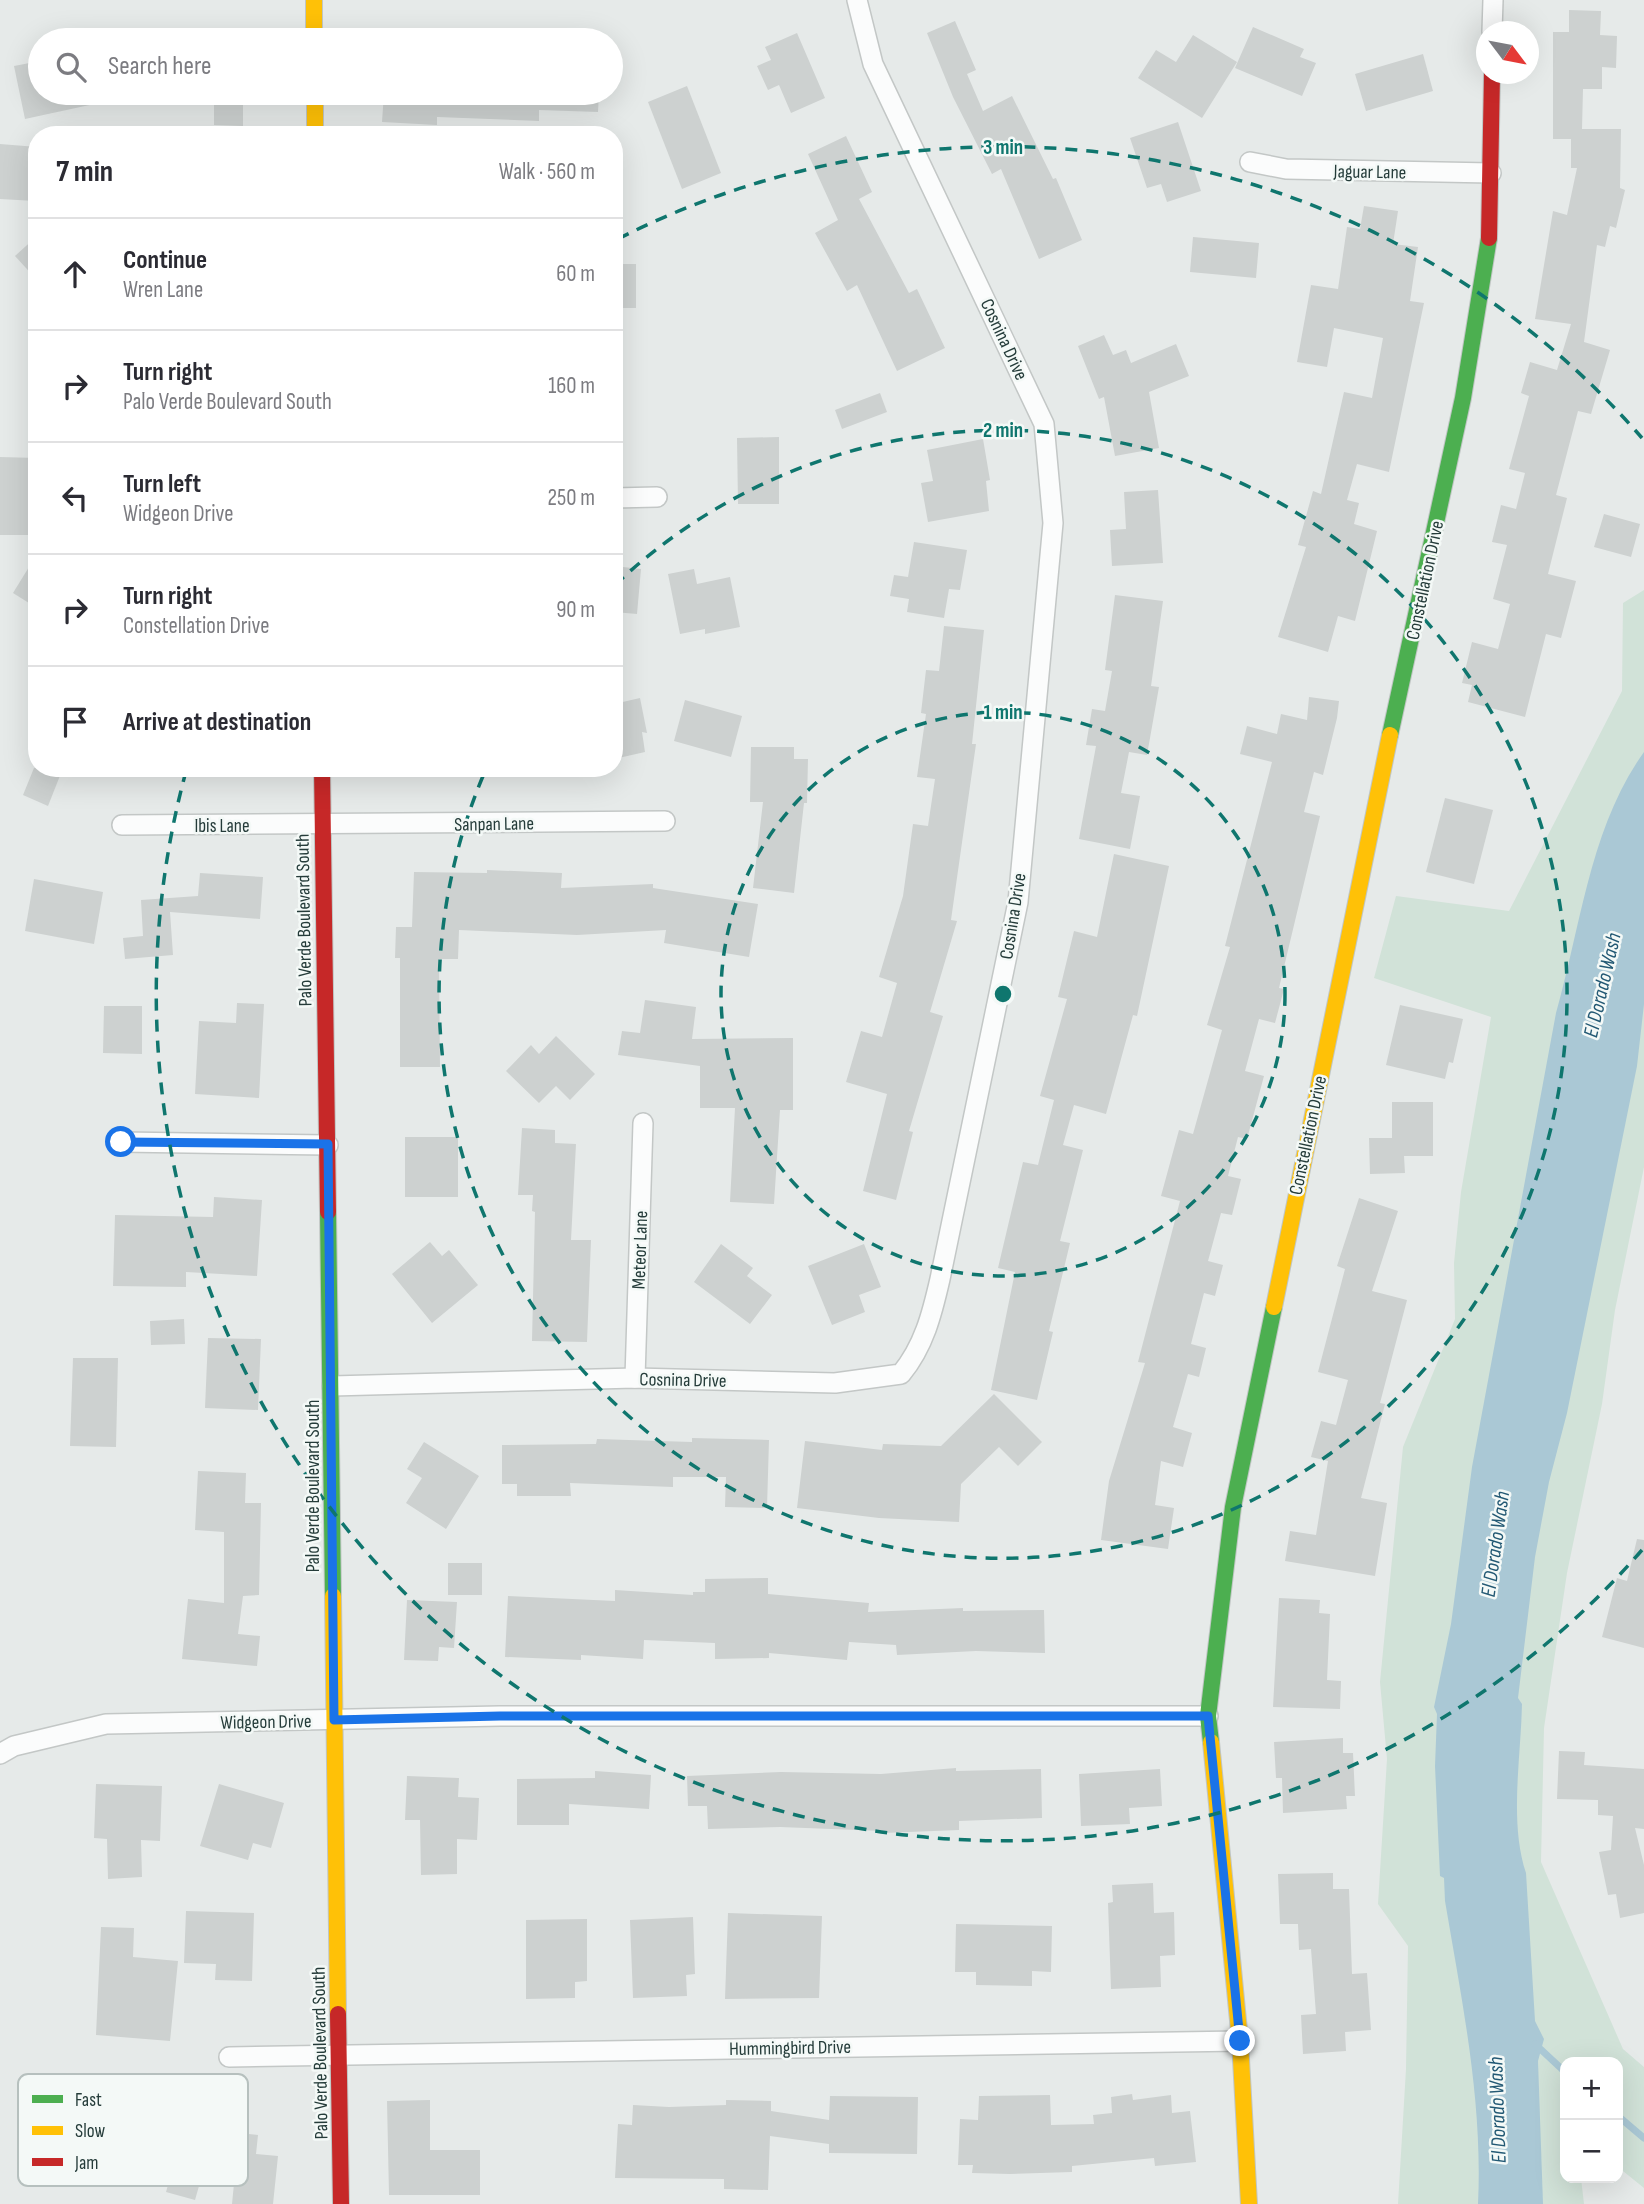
<!DOCTYPE html>
<meta charset="utf-8">
<style>
:root{--surface:#fff;--page:#f2f2f3;--text:#2b2b33;--muted:#7c7c81;--line:#e1e1e2}
body{margin:0;font-family:"Sofia Sans Condensed",sans-serif;background:var(--page);color:var(--text)}
.controls{position:absolute;right:21px;bottom:21px;display:grid;overflow:hidden;border-radius:14px;box-shadow:0 7px 28px #0002}
.controls button{width:63px;height:63px;display:grid;place-items:center;padding:0;border:0;border-bottom:2px solid var(--line);background:var(--surface);color:var(--text);font:35px sans-serif}
.compass{position:absolute;left:1476px;top:21px;width:63px;height:63px;border-radius:50%;background:var(--surface);box-shadow:0 7px 28px #0002;rotate:122deg}
.stop{position:absolute;width:21px;height:21px;margin:-16px;border:5px solid #1a73e8;border-radius:50%;background:#fff}
.stop.end{background:#1a73e8;border-color:#fff;box-shadow:0 2px 7px #0008}
.list{margin:0;padding:0;list-style:none}
h2{display:flex;justify-content:space-between;align-items:center;height:91px;margin:0;padding:0 28px;font-size:30px}
h2 small{font-size:23px;font-weight:400;color:var(--muted)}
.list li{display:grid;grid-template-columns:46px 1fr auto;gap:21px;align-items:center;box-sizing:border-box;height:112px;padding:0 28px;border-top:2px solid var(--line)}
.list b{display:block;font-size:26px;white-space:nowrap}
.list p{margin:0;font-size:23px;white-space:nowrap;color:var(--muted)}
.list em{font-size:23px;font-style:normal;color:var(--muted)}
.icon{flex:none;width:38px;height:38px;fill:none;stroke:currentColor;stroke-width:2;stroke-linecap:round;stroke-linejoin:round}
.map{position:relative;flex:none;width:1644px;height:2204px;overflow:hidden}
.search{position:absolute;background:var(--surface);box-shadow:0 7px 28px #0002;left:28px;top:28px;width:595px;height:77px;display:flex;align-items:center;gap:18px;box-sizing:border-box;padding:0 24px;border-radius:38px;color:var(--muted);font-size:26px}
.panel{position:absolute;background:var(--surface);box-shadow:0 7px 28px #0002;left:28px;top:126px;width:595px;height:651px;border-radius:28px}
.map>svg:first-child{display:block}
.green{fill:#d1e2d8}
.water{fill:#aac8d5}
.lines{fill:none;stroke-linecap:round;stroke-linejoin:round}
.stream{stroke:#aac8d5;stroke-width:7}
.building{fill:#cdd1d0}
.street-casing{stroke:#c3c7c6;stroke-width:22}
.fast-casing{stroke:#c0c6c4;stroke-width:18}
.slow-casing{stroke:#c0c6c4;stroke-width:18}
.jam-casing{stroke:#c0c6c4;stroke-width:18}
.street{stroke:#fbfcfc;stroke-width:19}
.fast{stroke:#4caf50;stroke-width:16}
.slow{stroke:#ffc107;stroke-width:16}
.jam{stroke:#c62828;stroke-width:16}
.route{stroke:#1a73e8;stroke-width:9}
.ring{fill:none;stroke:#0f766e;stroke-width:3.5;stroke-dasharray:12 9}
.labels{text-anchor:middle;stroke-width:5;stroke-linejoin:round;paint-order:stroke}
.street-label{font-size:19px;fill:#253c3a;stroke:#f4f9f7}
.water-label{font-size:21px;font-style:italic;fill:#235974;stroke:#f4f9f7}
.key{fill:#f4f9f7;stroke:#b6c0be;stroke-width:2}
.key-label{font-size:19px;fill:#253c3a}
.centre{fill:#0f766e;stroke:#f4f9f7;stroke-width:3.5}
.ring-label{font-size:21px;text-anchor:middle;font-weight:bold;fill:#0f766e;stroke:#f4f9f7;stroke-width:5;stroke-linejoin:round;paint-order:stroke}
</style>
<div class="map">
<svg width="1644" height="2204" viewBox="0 0 1644 2204">
<rect width="100%" height="100%" fill="#e6eae9"/>
<path class="green" d="M1644 590V1167L1615 1310 1602 1404 1567 1573 1544 1728 1541 1862 1623 2049 1644 2067V2188L1618 2167V2062H1565V2178H1581L1584 2204H1398L1406 2069 1408 1946 1378 1904 1387 1759 1380 1682 1403 1447 1455 1319 1454 1263 1461 1192 1491 1017 1374 978 1396 896 1509 911 1622 691 1623 603Z"/>
<path class="water" d="M1644 752V1004L1637 1066 1567 1413 1549 1482 1535 1557 1518 1698 1522 1704C1521 1758 1509 1822 1526 1873L1535 2021 1544 2039 1538 2061 1543 2204H1478C1483 2101 1462 2002 1445 1901L1444 1878 1440 1876 1435 1766 1437 1714 1434 1707 1451 1624 1472 1467 1556 1013C1581 926 1590 827 1644 752Z"/>
<g class="lines">
<g class="stream">
<path d="M1535 2044 1565 2072"/>
<path d="M1618 2116 1644 2138"/>
</g>
</g>
<g class="building">
<path d="M1569 10 1601 11 1600 35 1617 36 1616 68 1602 67V89H1583L1582 129H1621L1620 188 1625 190 1616 228 1610 226 1605 247 1597 245 1584 342 1610 350 1591 414 1578 411 1556 495 1567 498 1548 574 1576 581 1561 638 1546 634 1525 717 1468 702 1472 685 1462 683 1472 642 1498 649 1510 604 1493 599 1507 545 1492 542 1501 505 1516 509 1525 473 1509 469 1529 396 1521 393 1530 362 1557 370 1571 324 1535 319 1553 211 1567 215 1577 168H1571V139H1553V32H1569Z"/>
<path d="M955 21 976 70 967 74 983 111 1012 96 1053 179 1056 178 1082 240 1039 259 1001 169 992 174 953 97 927 33Z"/>
<path d="M1253 27 1304 49 1300 57 1316 63 1302 96 1235 68Z"/>
<path d="M797 33 825 98 791 113 779 85 768 90 757 66 771 60 765 47Z"/>
<path d="M1193 35 1237 62 1202 118 1138 78 1156 50 1176 62Z"/>
<path d="M1423 54 1433 91 1366 111 1355 74Z"/>
<path d="M40 61V93H107L108 101 25 119 14 66Z"/>
<path d="M687 86 721 173 682 189 648 102Z"/>
<path d="M214 93H243V126L214 125Z"/>
<path d="M384 93H599L598 112 539 110V121L437 117V125L382 122Z"/>
<path d="M1178 122 1201 191 1167 202 1161 184 1147 188 1130 138Z"/>
<path d="M846 136 872 192 859 199 909 293 917 289 945 348 897 371 857 285 847 291 815 233 838 220 808 154Z"/>
<path d="M0 144 37 147 35 201 0 199Z"/>
<path d="M1364 206 1398 211 1393 244 1418 247 1410 301 1424 303 1389 472 1357 464 1347 500 1359 503 1354 524 1377 531 1355 621 1338 616 1328 652 1278 637 1306 547 1298 545 1313 491 1321 494 1344 392 1372 398 1383 338 1334 328 1327 367 1297 362 1311 285 1338 289 1347 227 1360 229Z"/>
<path d="M37 236V280L15 256Z"/>
<path d="M1193 237 1259 243 1256 278 1190 272Z"/>
<rect x="614" y="264" width="22" height="44"/>
<path d="M1104 335 1113 355 1126 350 1131 363 1176 344 1189 376 1149 392 1159 448 1115 456 1104 397 1099 399 1078 346Z"/>
<path d="M880 393 887 412 842 429 835 410Z"/>
<path d="M779 437V504H738L737 438Z"/>
<path d="M983 439 990 480 986 481 989 511 928 522 921 483 933 481 927 450Z"/>
<path d="M0 457 37 458V535H0Z"/>
<path d="M1158 490 1163 563 1112 566 1110 530 1126 529 1124 492Z"/>
<path d="M1604 514 1640 524 1631 557 1594 547Z"/>
<path d="M914 542 967 550 960 590 949 589 944 618 907 612 909 599 890 596 894 575 908 577Z"/>
<path d="M37 554V608L13 593Z"/>
<path d="M614 566 641 569 637 614 614 612Z"/>
<path d="M694 569 697 584 730 577 740 627 705 634V629L680 634 668 574Z"/>
<path d="M1115 595 1163 601 1151 686 1159 687 1147 755 1129 752 1121 793 1140 796 1130 849 1079 839 1096 746 1086 745 1092 709 1105 711 1112 671 1105 670Z"/>
<path d="M944 626 984 630 972 744H976L951 920 957 921 930 1012 943 1016 909 1131 913 1132 896 1200 863 1191 887 1094 846 1082 861 1031 882 1037 897 983 879 977 903 896 913 824 928 826 935 779 917 777 926 714 921 713 926 670 939 671Z"/>
<path d="M1309 697 1339 701 1337 718 1323 775 1314 772 1304 812 1320 816 1279 988 1284 989 1275 1023 1259 1019 1245 1071 1264 1076 1247 1139 1238 1137 1228 1176 1241 1179 1232 1215 1221 1213 1208 1261 1223 1265 1215 1296 1204 1293 1191 1344 1206 1348 1199 1377 1188 1374 1173 1427 1192 1433 1183 1467 1161 1461 1155 1505 1174 1508 1168 1549 1101 1540 1109 1481 1145 1363 1138 1362 1180 1201 1161 1196 1179 1130 1193 1134 1222 1030 1207 1025 1230 947 1225 946 1272 762 1240 754 1247 726 1277 734 1281 714 1307 720Z"/>
<path d="M640 698 647 733 642 732 645 752 614 759V704Z"/>
<path d="M685 700 742 716 731 757 674 741Z"/>
<path d="M751 747H794V759H808L807 803H804L794 893 753 888 763 802H750Z"/>
<path d="M34 768H63L48 806 23 795Z"/>
<path d="M1445 798 1493 810 1474 884 1426 872Z"/>
<path d="M1114 854 1169 866 1137 1016 1133 1015 1106 1114 1074 1105 1063 1145 1083 1150 1060 1241 1070 1243 1049 1331 1053 1332 1037 1400 991 1390 1015 1272 998 1268 1023 1162 1038 1165 1054 1100 1040 1096 1067 999 1058 997 1074 931 1097 937Z"/>
<path d="M487 870 562 873 561 888 653 884V888L758 904 749 957 664 943 666 930 577 935 459 930 458 959H439L440 1067H400V958H395L396 927H412L414 872 487 873Z"/>
<path d="M200 873 263 877 260 919 170 912 173 955 125 959 123 938 143 936 141 900 198 896Z"/>
<path d="M34 879 103 892 94 944 25 931Z"/>
<path d="M645 1000 696 1007 692 1039 793 1038V1110H780L774 1204 730 1202 735 1108H700V1066L618 1055 622 1031 640 1033Z"/>
<path d="M237 1003 264 1004 259 1098 195 1094 199 1021 236 1023Z"/>
<path d="M1400 1005 1463 1019 1453 1063 1449 1062 1445 1079 1386 1065Z"/>
<path d="M104 1006H142V1054L103 1053Z"/>
<path d="M556 1036 595 1074 570 1100 556 1086 539 1103 506 1071 531 1045 539 1054Z"/>
<path d="M1392 1102H1433V1156H1404L1405 1173 1370 1174 1369 1138H1392Z"/>
<path d="M522 1128 555 1130V1143L576 1144 571 1240H591L587 1342 532 1341 535 1212 532 1211 533 1195H518Z"/>
<rect x="405" y="1137" width="53" height="60"/>
<path d="M214 1197 262 1200 257 1276 186 1272V1287L113 1286 115 1215 213 1217Z"/>
<path d="M1359 1198 1398 1211 1372 1291 1407 1300 1380 1403 1385 1404 1361 1498 1387 1503 1375 1576 1285 1561 1290 1531 1316 1535 1328 1461 1311 1457 1321 1421 1336 1425 1348 1380 1318 1372 1345 1269 1337 1266Z"/>
<path d="M430 1242 442 1256 449 1250 478 1285 432 1323 392 1274Z"/>
<path d="M721 1244 753 1268 747 1276 772 1295 750 1324 694 1282Z"/>
<path d="M864 1244 881 1287 859 1295 865 1312 832 1325 808 1266Z"/>
<path d="M184 1319 185 1344 151 1345 150 1321Z"/>
<path d="M208 1338 261 1339 258 1410 205 1408Z"/>
<path d="M73 1358H118L116 1447 70 1446Z"/>
<path d="M994 1394 1042 1442 1018 1466 999 1447 961 1484 959 1522 879 1518 797 1508 805 1441 882 1450 883 1444 941 1446Z"/>
<path d="M692 1438 769 1440 767 1508 725 1507 726 1477H673V1487L570 1483 571 1496H517V1484H502V1445L596 1444 597 1439 692 1442Z"/>
<path d="M424 1442 479 1476 446 1529 406 1503 422 1478 407 1469Z"/>
<path d="M198 1471 246 1473 245 1503H261L259 1595 243 1596 238 1634 260 1636 257 1666 182 1659 188 1599 224 1603V1532L195 1530Z"/>
<path d="M1637 1539 1644 1540V1648L1602 1637 1617 1578 1627 1581Z"/>
<rect x="448" y="1563" width="34" height="32"/>
<path d="M768 1578V1594L869 1603 868 1612 963 1608V1611L1044 1610 1045 1653 976 1651 897 1655 896 1645 849 1642 847 1660 769 1653V1658L715 1659V1643L644 1640 643 1659 581 1655V1660L505 1657 508 1596 615 1601V1590L693 1595V1592H705V1579Z"/>
<path d="M1279 1598 1320 1600 1319 1613 1330 1614 1327 1680 1341 1681 1340 1709 1273 1707Z"/>
<path d="M407 1600 457 1602 454 1648 439 1647 438 1661 404 1660Z"/>
<path d="M1343 1738V1753H1353L1355 1796H1346L1347 1809 1283 1813 1282 1778H1276L1274 1742Z"/>
<path d="M1559 1751 1585 1752 1584 1765 1644 1769V1829L1635 1828 1644 1865V1913L1620 1918 1616 1894 1608 1895 1599 1852 1611 1850 1613 1816 1598 1815V1800L1557 1799Z"/>
<path d="M956 1768V1771L1041 1769 1042 1818 959 1821V1830L883 1833V1831L780 1827 708 1829 707 1806H688L687 1776 781 1772 881 1774Z"/>
<path d="M1160 1769 1162 1806 1129 1808 1130 1824 1081 1826 1079 1774Z"/>
<path d="M595 1771 651 1775 649 1809 569 1804V1825H517V1779L595 1778Z"/>
<path d="M407 1776 459 1778 458 1797 479 1798 477 1840 457 1839V1874L421 1875 420 1820H405Z"/>
<path d="M96 1784 162 1786 160 1841 141 1840 142 1877 108 1879 107 1839 94 1838Z"/>
<path d="M219 1784 284 1803 271 1848 253 1843 248 1860 200 1846Z"/>
<path d="M1333 1873V1889H1349L1352 1974 1367 1973 1371 2030 1345 2032 1346 2051 1303 2054 1301 2015 1316 2014 1311 1949 1299 1950 1298 1924H1280L1278 1874Z"/>
<path d="M1153 1883 1154 1913 1174 1912 1175 1955 1160 1956 1161 1987 1111 1989 1108 1903 1113 1902 1112 1885Z"/>
<path d="M186 1911 254 1913 252 1981 215 1980 216 1964 184 1963Z"/>
<path d="M728 1913 822 1916 819 1998 725 1999Z"/>
<path d="M693 1917 695 1974 686 1975 687 1996 633 1998 630 1920Z"/>
<path d="M587 1919V1981L575 1982V1998L526 1999V1920Z"/>
<path d="M956 1924 1052 1926 1051 1972 1032 1971V1986L976 1985V1972H955Z"/>
<path d="M101 1927 134 1928 133 1957 178 1961 170 2041 96 2035Z"/>
<path d="M1132 2094 1133 2100 1171 2095 1172 2113 1190 2111 1196 2162 1155 2166 1154 2158 1072 2166V2172L1010 2174 972 2173 973 2165H958L960 2119 978 2120 979 2096 1050 2095 1051 2125 1094 2124 1093 2115 1112 2113 1111 2097Z"/>
<path d="M830 2096 918 2097 917 2154 829 2153V2144L770 2136 768 2190 724 2189V2179L615 2178 618 2124 632 2125 633 2105 669 2107 726 2105V2100L771 2101V2111L829 2120Z"/>
<path d="M430 2100V2150H480V2195H389L387 2101Z"/>
<path d="M184 2129 213 2137 195 2200 166 2192Z"/>
<path d="M239 2133 258 2135 256 2154 278 2156 273 2204H232Z"/>
</g>
<g class="lines">
<defs>
<g id="street">
<path d="M1492 32 1493 0"/>
<path d="M1250 162 1286 169 1491 173"/>
<path d="M614 498 657 497"/>
<path d="M122 825 665 821"/>
<path d="M121 1142 328 1145"/>
<path d="M635 1378 643 1123"/>
<path d="M332 1386 635 1378 835 1383 901 1374C924 1346 932 1314 940 1279L1018 902 1053 523 1044 424 873 64 857 0"/>
<path d="M0 1754 14 1746 106 1724 500 1716H1208"/>
<path d="M229 2057 1240 2041"/>
</g>
<g id="fast">
<path d="M1390 735 1463 398 1489 238"/>
<path d="M328 1212 333 1596"/>
<path d="M1211 1742 1208 1716 1233 1507 1274 1307"/>
</g>
<g id="slow">
<path d="M314 0V40"/>
<path d="M315 93V135"/>
<path d="M1274 1307 1390 735"/>
<path d="M333 1596 338 2014"/>
<path d="M1211 1742 1240 2041 1249 2204"/>
</g>
<g id="jam">
<path d="M1489 238 1492 74"/>
<path d="M322 768 328 1212"/>
<path d="M338 2014 341 2204"/>
</g>
</defs>
<use href="#street" class="street-casing"/>
<use href="#fast" class="fast-casing"/>
<use href="#slow" class="slow-casing"/>
<use href="#jam" class="jam-casing"/>
<use href="#street" class="street"/>
<use href="#fast" class="fast"/>
<use href="#slow" class="slow"/>
<use href="#jam" class="jam"/>
</g>
<g class="lines">
<path class="route" d="M121 1142 328 1144 334 1720 500 1716H1208L1240 2041"/>
</g>
<g class="ring">
<circle cx="1003" cy="994" r="282"/>
<path d="M615 585A564 564 0 1 1 486 769"/>
<path d="M1642 1550A847 847 0 0 1 185 775M618 239A847 847 0 0 1 1642 438"/>
</g>
<g class="labels">
<g class="street-label">
<text transform="translate(1370 171) rotate(1)" y="7">Jaguar Lane</text>
<text transform="translate(1005 339) rotate(65)" y="7">Cosnina Drive</text>
<text transform="translate(1424 580) rotate(-78)" y="7">Constellation Drive</text>
<text transform="translate(494 823) rotate(-1)" y="7">Sanpan Lane</text>
<text x="222" y="832">Ibis Lane</text>
<text transform="translate(1012 916) rotate(-81)" y="7">Cosnina Drive</text>
<text transform="translate(303 920) rotate(-91)" y="7">Palo Verde Boulevard South</text>
<text transform="translate(1307 1135) rotate(-78)" y="7">Constellation Drive</text>
<text transform="translate(639 1250) rotate(-88)" y="7">Meteor Lane</text>
<text transform="translate(683 1379) rotate(1)" y="7">Cosnina Drive</text>
<text transform="translate(312 1486) rotate(-90)" y="7">Palo Verde Boulevard South</text>
<text transform="translate(266 1721) rotate(-1)" y="7">Widgeon Drive</text>
<text transform="translate(790 2047) rotate(-1)" y="7">Hummingbird Drive</text>
<text transform="translate(319 2053) rotate(-91)" y="7">Palo Verde Boulevard South</text>
</g>
<g class="water-label">
<text transform="translate(1602 985) rotate(-77)" y="7">El Dorado Wash</text>
<text transform="translate(1495 1544) rotate(-82)" y="7">El Dorado Wash</text>
<text transform="translate(1497 2110) rotate(-92)" y="7">El Dorado Wash</text>
</g>
</g>
<rect x="18" y="2074" width="230" height="112" rx="10" class="key"/>
<rect x="32" y="2095" width="31" height="8" fill="#4caf50"/>
<rect x="32" y="2126" width="31" height="9" fill="#ffc107"/>
<rect x="32" y="2158" width="31" height="8" fill="#c62828"/>
<g class="key-label">
<text x="75" y="2106">Fast</text>
<text x="75" y="2137">Slow</text>
<text x="75" y="2169">Jam</text>
</g>
<circle cx="1003" cy="994" r="10" class="centre"/>
<g class="ring-label">
<text x="1003" y="154">3 min</text>
<text x="1003" y="437">2 min</text>
<text x="1003" y="719">1 min</text>
</g>
</svg>
<div class="controls">
<button>+</button>
<button>−</button>
</div>
<svg class="compass" viewBox="-18 -18 36 36"><path d="M0-13l5 13h-10z" fill="#e53935"/><path d="M0 13l5-13h-10z" fill="#7c7c81"/></svg>
<div class="stop" style="left:121px;top:1142px"></div>
<div class="stop end" style="left:1240px;top:2041px"></div>
<div class="search"><svg class="icon" aria-label="search" viewBox="0 0 24 24"><circle cx="10" cy="10" r="6"/><path d="M15 15l6 6"/></svg>Search here</div>
<section class="panel">
<h2>7 min<small>Walk · 560 m</small></h2>
<ul class="list">
<li><svg class="icon" aria-label="ahead" viewBox="0 0 24 24"><path d="M12 20V5M6 11l6-6 6 6"/></svg><div><b>Continue</b><p>Wren Lane</p></div><em>60 m</em></li>
<li><svg class="icon" aria-label="right" viewBox="0 0 24 24"><path d="M7 20v-9h11M14 6l5 5-5 5"/></svg><div><b>Turn right</b><p>Palo Verde Boulevard South</p></div><em>160 m</em></li>
<li><svg class="icon" aria-label="left" viewBox="0 0 24 24"><path d="M17 20v-9H6M10 6l-5 5 5 5"/></svg><div><b>Turn left</b><p>Widgeon Drive</p></div><em>250 m</em></li>
<li><svg class="icon" aria-label="right" viewBox="0 0 24 24"><path d="M7 20v-9h11M14 6l5 5-5 5"/></svg><div><b>Turn right</b><p>Constellation Drive</p></div><em>90 m</em></li>
<li><svg class="icon" aria-label="arrive" viewBox="0 0 24 24"><path d="M6 21V4h12l-3 4 3 4H6"/></svg><div><b>Arrive at destination</b></div></li>
</ul>
</section>
</div>
